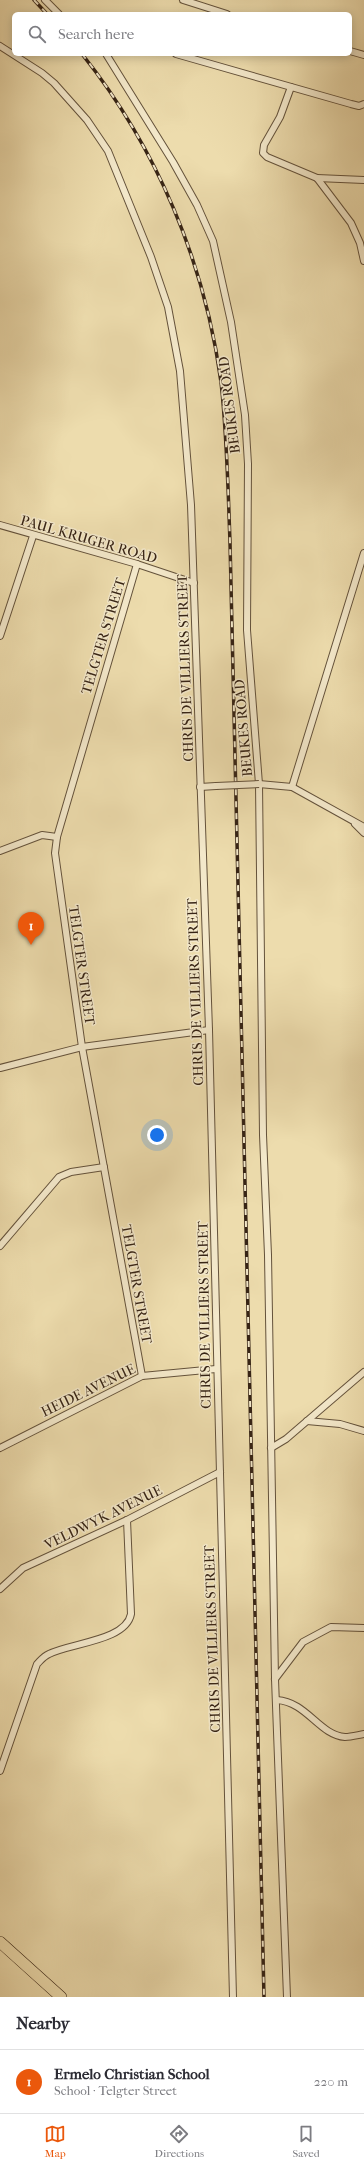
<!DOCTYPE html>
<meta charset="utf-8">
<style>
:root{--surface:#fff;--page:#f2f2f3;--text:#2b2b33;--muted:#7c7c81;--line:#e1e1e2;--accent:#ea580c}
body{margin:0;font-family:"IM FELL French Canon",serif;background:var(--page);color:var(--text)}
.you{position:absolute;left:157px;top:1135px;width:14px;height:14px;margin:-10px;border:3px solid #fff;border-radius:50%;background:#1a73e8;box-shadow:0 0 0 6px #1a73e833}
.badge{display:grid;place-items:center;width:26px;height:26px;border-radius:50%;background:var(--accent);color:#fff;font-size:13px;font-weight:700}
.pin{position:absolute;translate:-50% -33px;filter:drop-shadow(0 1px 2px #0008)}
.pin::after{content:'';position:absolute;top:21px;width:14px;height:12px;background:inherit;clip-path:polygon(0 0,100% 0,50% 100%)}
.list{margin:0;padding:0;list-style:none}
h2{display:flex;justify-content:space-between;align-items:center;height:52px;margin:0;padding:0 16px;font-size:17px}
h2 small{font-size:13px;font-weight:400;color:var(--muted)}
.list li{display:grid;grid-template-columns:26px 1fr auto;gap:12px;align-items:center;box-sizing:border-box;height:64px;padding:0 16px;border-top:1px solid var(--line)}
.list b{display:block;font-size:15px;white-space:nowrap}
.list p{margin:0;font-size:13px;white-space:nowrap;color:var(--muted)}
.list em{font-size:13px;font-style:normal;color:var(--muted)}
.icon{flex:none;width:22px;height:22px;fill:none;stroke:currentColor;stroke-width:2;stroke-linecap:round;stroke-linejoin:round}
.map{position:relative;flex:none;width:364px;height:1997px;overflow:hidden}
.search{position:absolute;background:var(--surface);box-shadow:0 2px 10px #0003;left:12px;right:12px;top:12px;height:44px;display:flex;align-items:center;gap:10px;box-sizing:border-box;padding:0 14px;border-radius:6px;color:var(--muted);font-size:15px}
.sheet{height:116px;background:var(--surface)}
nav{display:flex;justify-content:space-around;align-items:center;box-sizing:border-box;height:56px;border-top:1px solid var(--line);background:var(--surface);font-size:11px;color:var(--muted)}
nav a{display:grid;justify-items:center;gap:2px}
nav .on{color:var(--accent)}
.map>svg:first-child{display:block}
.lines{fill:none;stroke-linecap:round;stroke-linejoin:round}
.minor-casing{stroke:#64523b;stroke-width:8}
.trunk-casing{stroke:#372415;stroke-width:12}
.minor{stroke:#f3e8ca;stroke-width:6}
.trunk{stroke:#eddcad;stroke-width:11}
.rail-casing{stroke:#372415;stroke-width:3.5}
.rail{stroke:#f3e8ca;stroke-width:2;stroke-dasharray:6;stroke-linecap:butt}
.minor-bridge-casing{stroke:#64523b;stroke-width:8;stroke-linecap:butt}
.minor-bridge{stroke:#f3e8ca;stroke-width:6}
.labels{text-anchor:middle;stroke-width:3;stroke-linejoin:round;paint-order:stroke}
.street-label{font-size:14px;fill:#372415;stroke:#f3e8ca}
</style>
<div class="map">
<svg width="364" height="1997" viewBox="0 0 364 1997">
<rect width="100%" height="100%" fill="#eddcad"/>
<filter id="stains"><feTurbulence type="fractalNoise" baseFrequency=".005" numOctaves="4"/><feColorMatrix values="0 0 0 0 .2 0 0 0 0 .09 0 0 0 0 .02 0 0 0 .5 -.17"/></filter>
<radialGradient id="worn" r=".72"><stop offset=".6" stop-color="#630" stop-opacity="0"/><stop offset="1" stop-color="#630" stop-opacity=".3"/></radialGradient>
<g class="lines">
<defs>
<g id="minor">
<path d="M45 0 59 14"/>
<path d="M183 0 227 14"/>
<path d="M0 46 42 73 54 83 87 120 108 151 151 257 168 307 180 371 191 505 209 1030 233 1997"/>
<path d="M350 51 364 55"/>
<path d="M106 54 173 162 197 205 213 241 231 322 245 415 248 464 247 630 259 784 263 1135 268 1255 275 1679 287 1997"/>
<path d="M176 54 351 104 359 106 364 104"/>
<path d="M291 87 280 117 264 145 263 153 267 157 317 178 351 223 360 243 364 261"/>
<path d="M317 178 364 180"/>
<path d="M0 525 137 564 194 583"/>
<path d="M137 564 57 837 55 853 82 1047 142 1376"/>
<path d="M0 636 33 536"/>
<path d="M259 784 292 787 364 827"/>
<path d="M200 787 216 786"/>
<path d="M292 787 364 553"/>
<path d="M355 824 364 833"/>
<path d="M0 851 42 835 57 837"/>
<path d="M0 1068 82 1047 209 1030"/>
<path d="M0 1246 59 1177 71 1172 104 1167"/>
<path d="M307 1421 340 1424 364 1431"/>
<path d="M0 1448 142 1376 216 1369"/>
<path d="M271 1448 286 1439 364 1372"/>
<path d="M0 1589 23 1568 127 1520 220 1472"/>
<path d="M275 1679 303 1642 331 1627 364 1628"/>
<path d="M277 1700C307 1702 319 1735 345 1737 351 1737 358 1735 364 1734"/>
<path d="M0 1771 37 1664C41 1660 44 1656 49 1654 70 1643 126 1641 131 1614L127 1520"/>
</g>
<path id="trunk" d="M0 1942 61 1997"/>
</defs>
<use href="#minor" class="minor-casing"/>
<use href="#trunk" class="trunk-casing"/>
<use href="#minor" class="minor"/>
<use href="#trunk" class="trunk"/>
<defs>
<g id="rail">
<path d="M34 0 47 14"/>
<path d="M82 54C157 148 205 263 221 382 227 435 228 489 230 542L264 1997"/>
</g>
</defs>
<use href="#rail" class="rail-casing"/>
<use href="#rail" class="rail"/>
<defs>
<path id="minor-bridge" d="M216 786 259 784"/>
</defs>
<use href="#minor-bridge" class="minor-bridge-casing"/>
<use href="#minor-bridge" class="minor-bridge"/>
</g>
<g class="labels">
<g class="street-label">
<text transform="translate(229 405) rotate(-97)" y="5">BEUKES ROAD</text>
<text transform="translate(89 539) rotate(16)" y="5">PAUL KRUGER ROAD</text>
<text transform="translate(103 636) rotate(-73)" y="5">TELGTER STREET</text>
<text transform="translate(185 668) rotate(-92)" y="5">CHRIS DE VILLIERS STREET</text>
<text transform="translate(243 728) rotate(-95)" y="5">BEUKES ROAD</text>
<text transform="translate(82 965) rotate(82)" y="5">TELGTER STREET</text>
<text transform="translate(195 992) rotate(-92)" y="5">CHRIS DE VILLIERS STREET</text>
<text transform="translate(137 1284) rotate(80)" y="5">TELGTER STREET</text>
<text transform="translate(204 1315) rotate(-91)" y="5">CHRIS DE VILLIERS STREET</text>
<text transform="translate(88 1390) rotate(-26)" y="5">HEIDE AVENUE</text>
<text transform="translate(103 1517) rotate(-26)" y="5">VELDWYK AVENUE</text>
<text transform="translate(212 1639) rotate(-92)" y="5">CHRIS DE VILLIERS STREET</text>
</g>
</g>
<rect width="100%" height="100%" filter="url(#stains)"/>
<rect width="100%" height="100%" fill="url(#worn)"/>
</svg>
<div class="you"></div>
<div class="pin badge" style="left:31px;top:945px">1</div>
<div class="search"><svg class="icon" aria-label="search" viewBox="0 0 24 24"><circle cx="10" cy="10" r="6"/><path d="M15 15l6 6"/></svg>Search here</div>
</div>
<section class="sheet">
<h2>Nearby<small></small></h2>
<ul class="list">
<li><span class="badge">1</span><div><b>Ermelo Christian School</b><p>School · Telgter Street</p></div><em>220 m</em></li>
</ul>
</section>
<nav>
<a class="on"><svg class="icon" aria-label="map" viewBox="0 0 24 24"><path d="M3 6l6-2 6 2 6-2v14l-6 2-6-2-6 2zM9 4v14M15 6v14"/></svg>Map</a>
<a><svg class="icon" aria-label="directions" viewBox="0 0 24 24"><path d="M12 3l9 9-9 9-9-9zM9 14v-3h6M13 9l2 2-2 2"/></svg>Directions</a>
<a><svg class="icon" aria-label="saved" viewBox="0 0 24 24"><path d="M7 4h10v16l-5-4-5 4z"/></svg>Saved</a>
</nav>
